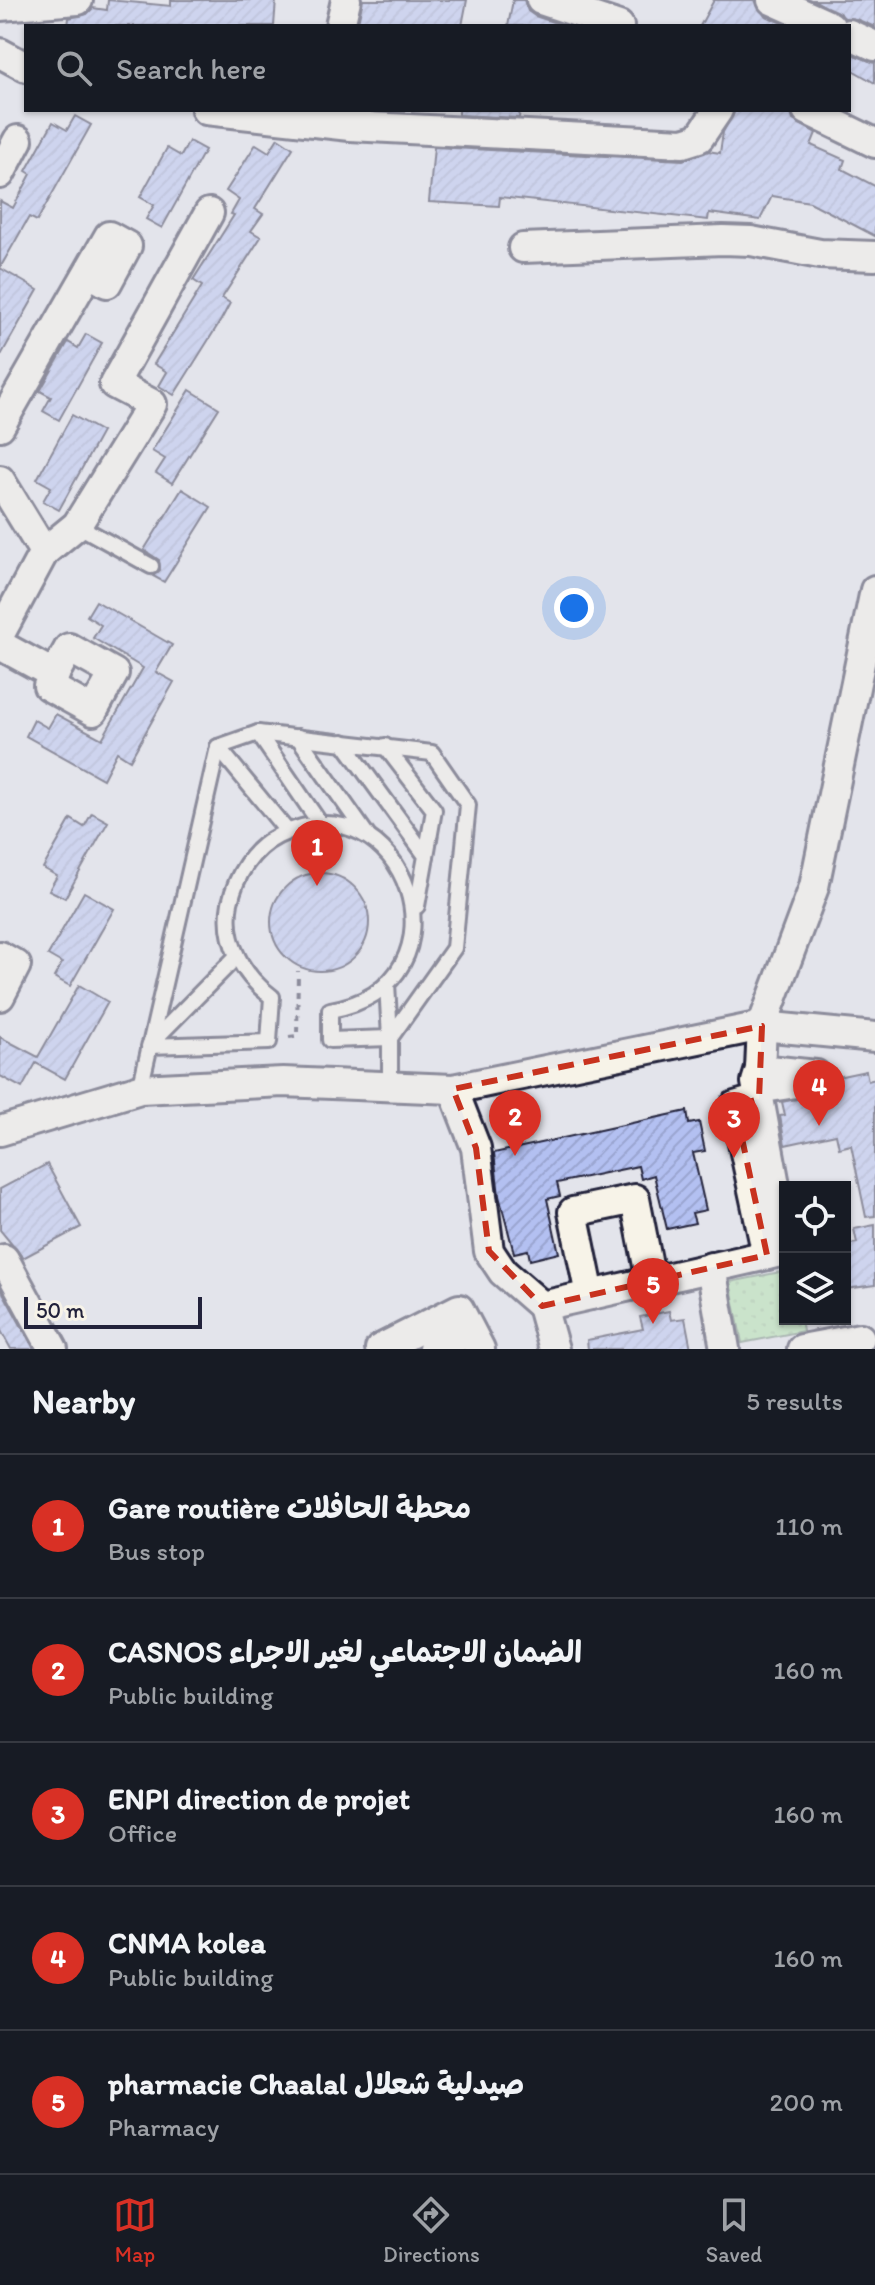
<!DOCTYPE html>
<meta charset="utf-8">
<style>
:root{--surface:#171b24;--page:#242831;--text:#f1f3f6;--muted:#9ea1a6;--line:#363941;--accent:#d93025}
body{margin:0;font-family:Itim,"Playpen Sans Arabic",sans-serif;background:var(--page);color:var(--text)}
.controls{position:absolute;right:24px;bottom:24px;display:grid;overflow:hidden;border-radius:0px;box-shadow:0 2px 6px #0004}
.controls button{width:72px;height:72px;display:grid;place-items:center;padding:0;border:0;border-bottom:2px solid var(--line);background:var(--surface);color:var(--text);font:40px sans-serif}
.scale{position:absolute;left:24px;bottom:20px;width:178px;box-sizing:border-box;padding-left:8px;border:4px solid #22223b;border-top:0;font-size:22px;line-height:28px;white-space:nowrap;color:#22223b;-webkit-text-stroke:6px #f7f3e8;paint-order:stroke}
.you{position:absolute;left:574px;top:608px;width:28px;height:28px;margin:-20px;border:6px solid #fff;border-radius:50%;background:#1a73e8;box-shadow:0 0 0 12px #1a73e833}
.badge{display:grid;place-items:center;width:52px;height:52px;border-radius:50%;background:var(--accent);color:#fff;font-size:26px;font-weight:700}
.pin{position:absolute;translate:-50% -66px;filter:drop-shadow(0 2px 4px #0008)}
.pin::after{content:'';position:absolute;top:42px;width:28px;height:24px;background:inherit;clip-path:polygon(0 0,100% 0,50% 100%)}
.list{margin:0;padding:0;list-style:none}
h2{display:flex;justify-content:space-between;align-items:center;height:104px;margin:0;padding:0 32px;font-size:34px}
h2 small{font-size:26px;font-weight:400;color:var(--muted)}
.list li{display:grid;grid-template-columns:52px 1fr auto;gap:24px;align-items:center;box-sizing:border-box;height:144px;padding:0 32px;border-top:2px solid var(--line)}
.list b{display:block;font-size:30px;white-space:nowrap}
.list p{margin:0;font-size:26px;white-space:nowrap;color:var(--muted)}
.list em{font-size:26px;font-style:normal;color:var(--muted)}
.icon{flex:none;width:44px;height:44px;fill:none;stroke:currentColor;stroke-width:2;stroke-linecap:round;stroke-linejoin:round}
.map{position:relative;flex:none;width:875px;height:1349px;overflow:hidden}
.search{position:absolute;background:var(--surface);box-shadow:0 2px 6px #0004;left:24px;right:24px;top:24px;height:88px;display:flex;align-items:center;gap:20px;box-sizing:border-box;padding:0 28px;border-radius:0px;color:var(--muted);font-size:30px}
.sheet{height:824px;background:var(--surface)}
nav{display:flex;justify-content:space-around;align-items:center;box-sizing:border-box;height:112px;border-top:2px solid var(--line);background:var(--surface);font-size:22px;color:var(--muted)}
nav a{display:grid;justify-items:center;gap:4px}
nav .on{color:var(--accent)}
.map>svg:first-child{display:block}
.grass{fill:url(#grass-dots);stroke:#678270;stroke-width:2}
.building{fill:url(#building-hatch);stroke:#22223b;stroke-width:2}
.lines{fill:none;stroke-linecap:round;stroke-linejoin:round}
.lane-casing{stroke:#22223b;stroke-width:20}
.street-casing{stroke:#22223b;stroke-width:34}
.path{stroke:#22223b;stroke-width:4;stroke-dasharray:6 6;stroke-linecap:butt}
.lane{stroke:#f7f3e8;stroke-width:14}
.street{stroke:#f7f3e8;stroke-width:28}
.marked{fill:none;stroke:#c8321e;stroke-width:6;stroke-dasharray:16 10;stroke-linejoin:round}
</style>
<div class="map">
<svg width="875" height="1349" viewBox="0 0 875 1349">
<defs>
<pattern id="grass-dots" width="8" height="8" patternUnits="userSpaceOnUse" patternTransform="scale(2)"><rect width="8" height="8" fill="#ace3a5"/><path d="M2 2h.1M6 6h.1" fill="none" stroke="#94c28f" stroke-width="1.8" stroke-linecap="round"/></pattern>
<pattern id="building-hatch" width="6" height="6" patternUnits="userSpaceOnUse" patternTransform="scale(2)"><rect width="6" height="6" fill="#b3c0f1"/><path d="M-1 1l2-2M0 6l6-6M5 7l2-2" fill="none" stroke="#9aa5d0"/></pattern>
</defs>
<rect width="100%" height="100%" fill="#e3e4eb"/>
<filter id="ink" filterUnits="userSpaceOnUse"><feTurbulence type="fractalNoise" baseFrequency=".0125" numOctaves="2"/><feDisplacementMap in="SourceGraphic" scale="16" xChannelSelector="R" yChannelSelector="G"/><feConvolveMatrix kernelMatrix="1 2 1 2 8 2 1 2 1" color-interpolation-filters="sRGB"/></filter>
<g filter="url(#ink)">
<path class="grass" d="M785 1271V1319H801L803 1331 742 1343 730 1282Z"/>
<g class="building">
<path d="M108 0 171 6V0H276L274 26H68L69 18 87 14 93 8 107 10Z"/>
<path d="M363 0H467L462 26H357Z"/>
<path d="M513 0H524L528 11 535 16 565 26H508Z"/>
<path d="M714 0H755L764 15 788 26H700Z"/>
<path d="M814 0H875V27L856 19 845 18Z"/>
<path d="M849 53 875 63V83L849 68Z"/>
<path d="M459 110H520L519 118 459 115Z"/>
<path d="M735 110H790L793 120 816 133 811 145 845 160 842 169 875 186V236L810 202 772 196 760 220 709 213 708 220 500 197 499 206 429 202 434 147 683 160 708 151 720 153 723 132Z"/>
<path d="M75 116 91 125 37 221 29 217 0 268V201L13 208 31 174 26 171 53 122 67 130Z"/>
<path d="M278 138 293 148 255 209 263 214 251 231 261 237 222 298 230 303 221 320 174 395 159 386 167 372 154 364 202 286 193 280 234 215 231 214 239 200 226 191 256 144 269 152Z"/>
<path d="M189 141 205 150 162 228 146 219 154 205 140 197 167 148 181 156Z"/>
<path d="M0 268 38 290 0 357Z"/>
<path d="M86 334 102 343 59 420 43 411 51 397 40 391 68 342 78 348Z"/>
<path d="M190 390 219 408 172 483 156 473 165 459 152 451Z"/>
<path d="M72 415 102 432 59 510 43 501 51 487 37 479Z"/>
<path d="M182 489 211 507 164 582 153 576 160 570 159 560 144 550Z"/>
<path d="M96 601 172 645 156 672 174 682 130 760 117 752 103 779 26 736 34 720 48 728 56 714 102 739 143 668 93 638 101 625 87 616Z"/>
<path d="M92 813 108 822 65 898 49 890 57 876 43 868 71 819 84 827Z"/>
<circle cx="320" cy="922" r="49"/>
<path d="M84 892 114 909 70 986 54 977 62 963 48 955Z"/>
<path d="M79 985 108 1002 65 1079 36 1063 22 1088 0 1076V1037L38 1057Z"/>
<path d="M866 1071 868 1081 875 1079V1216L866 1217 851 1145 839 1148 836 1134 785 1145 780 1116 785 1115 782 1102 840 1089 837 1077Z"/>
<path d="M687 1111 689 1124 699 1122 705 1151 693 1153 706 1210 692 1213 695 1223 667 1229 654 1175 641 1179 638 1166 557 1183 560 1196 547 1199 559 1253 530 1260 528 1250 514 1253 499 1196 494 1153Z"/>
<path d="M47 1164 81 1227 23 1258 0 1230V1189Z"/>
<path d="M875 1225V1285L845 1289V1245L857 1243 854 1229Z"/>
<path d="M0 1287 34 1349H11L0 1329Z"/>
<path d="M669 1311 671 1320 685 1318 691 1349H588L587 1340 643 1329 640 1317Z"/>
</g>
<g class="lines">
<defs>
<g id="lane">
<path d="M77 525 151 566"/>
<path d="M258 733 321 825"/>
<path d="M298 737 367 835"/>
<path d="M343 742 426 856 417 906"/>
<path d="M385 746 434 810 426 856"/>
<path d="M218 747 287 831"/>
<path d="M150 1044 237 956"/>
<path d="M149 1046 269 1042 272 997C242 975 223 941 230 903 236 875 252 849 278 836 405 772 479 985 330 1010V1040L390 1038 387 983"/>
<path d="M140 1089 218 747 258 733 432 753 468 805 454 948 390 1038V1087"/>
</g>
<g id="street">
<path d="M541 0 619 26"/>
<path d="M772 0 830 26"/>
<path d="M0 6 78 0"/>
<path d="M340 26 346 0"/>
<path d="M849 34 875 46"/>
<path d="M0 53 26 67"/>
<path d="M206 110 350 126 683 143 699 138 718 110"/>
<path d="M807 110 875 143"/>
<path d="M0 174 18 140"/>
<path d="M523 248 723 240 751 241 820 254 875 256"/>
<path d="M0 426 109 236 127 246 107 283 89 272"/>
<path d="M0 480 44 552 0 634"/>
<path d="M44 552 77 525 152 404 114 384 209 213"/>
<path d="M0 645 55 675"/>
<path d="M69 648 114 673 93 711 48 686Z"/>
<path d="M0 956 16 965 0 996"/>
<path d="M453 1089 476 1148 489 1251 503 1272 542 1306"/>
<path d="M757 1089 816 1080V1075L760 1069"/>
<path d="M759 1099 735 1106 767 1255"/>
<path d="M0 1131 140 1089 283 1082 453 1089 762 1026 875 1037"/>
<path d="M785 1239 756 1082 760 1069 762 1026 814 887 875 590"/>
<path d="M0 1261 4 1259 53 1349"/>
<path d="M711 1267 725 1349"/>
<path d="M590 1295 573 1212 635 1199 651 1281"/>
<path d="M380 1349 459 1309 480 1349"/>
<path d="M433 1349 470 1331"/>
<path d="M554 1349 542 1306 785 1251"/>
<path d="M802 1349 860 1338"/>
</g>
</defs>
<use href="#lane" class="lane-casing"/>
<use href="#street" class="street-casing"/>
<path class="path" d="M289 1037 297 1036 298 971"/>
<use href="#lane" class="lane"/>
<use href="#street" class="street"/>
</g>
</g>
<path d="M0 0H875V1349H0ZM762 1026 759 1099 735 1106 767 1255 542 1306 489 1251 476 1148 453 1089Z" fill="#e3e4eb" fill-opacity=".55" fill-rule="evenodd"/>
<path class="marked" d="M762 1026 759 1099 735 1106 767 1255 542 1306 489 1251 476 1148 453 1089Z"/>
</svg>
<div class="controls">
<button><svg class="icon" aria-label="locate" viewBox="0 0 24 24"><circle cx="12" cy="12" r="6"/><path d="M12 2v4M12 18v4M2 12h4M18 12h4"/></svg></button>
<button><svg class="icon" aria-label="layers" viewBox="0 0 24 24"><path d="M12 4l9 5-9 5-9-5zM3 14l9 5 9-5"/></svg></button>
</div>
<div class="scale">50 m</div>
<div class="you"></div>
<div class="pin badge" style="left:317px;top:886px">1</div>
<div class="pin badge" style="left:515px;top:1156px">2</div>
<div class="pin badge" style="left:734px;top:1158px">3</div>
<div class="pin badge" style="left:819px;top:1126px">4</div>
<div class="pin badge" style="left:653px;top:1324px">5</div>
<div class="search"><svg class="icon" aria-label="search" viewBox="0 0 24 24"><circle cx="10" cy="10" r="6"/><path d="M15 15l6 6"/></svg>Search here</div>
</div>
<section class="sheet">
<h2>Nearby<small>5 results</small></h2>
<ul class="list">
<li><span class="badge">1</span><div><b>Gare routière محطة الحافلات</b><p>Bus stop</p></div><em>110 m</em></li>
<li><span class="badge">2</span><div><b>CASNOS الضمان الاجتماعي لغير الاجراء</b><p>Public building</p></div><em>160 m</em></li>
<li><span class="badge">3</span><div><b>ENPI direction de projet</b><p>Office</p></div><em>160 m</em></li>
<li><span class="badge">4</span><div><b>CNMA kolea</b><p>Public building</p></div><em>160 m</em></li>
<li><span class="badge">5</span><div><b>pharmacie Chaalal صيدلية شعلال</b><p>Pharmacy</p></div><em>200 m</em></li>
</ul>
</section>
<nav>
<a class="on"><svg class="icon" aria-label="map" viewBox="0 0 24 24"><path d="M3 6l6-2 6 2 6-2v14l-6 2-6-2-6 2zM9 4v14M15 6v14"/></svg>Map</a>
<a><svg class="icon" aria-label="directions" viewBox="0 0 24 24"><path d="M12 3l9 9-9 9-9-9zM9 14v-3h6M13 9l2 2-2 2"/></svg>Directions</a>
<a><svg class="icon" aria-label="saved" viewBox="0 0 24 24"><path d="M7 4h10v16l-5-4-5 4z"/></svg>Saved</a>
</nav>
